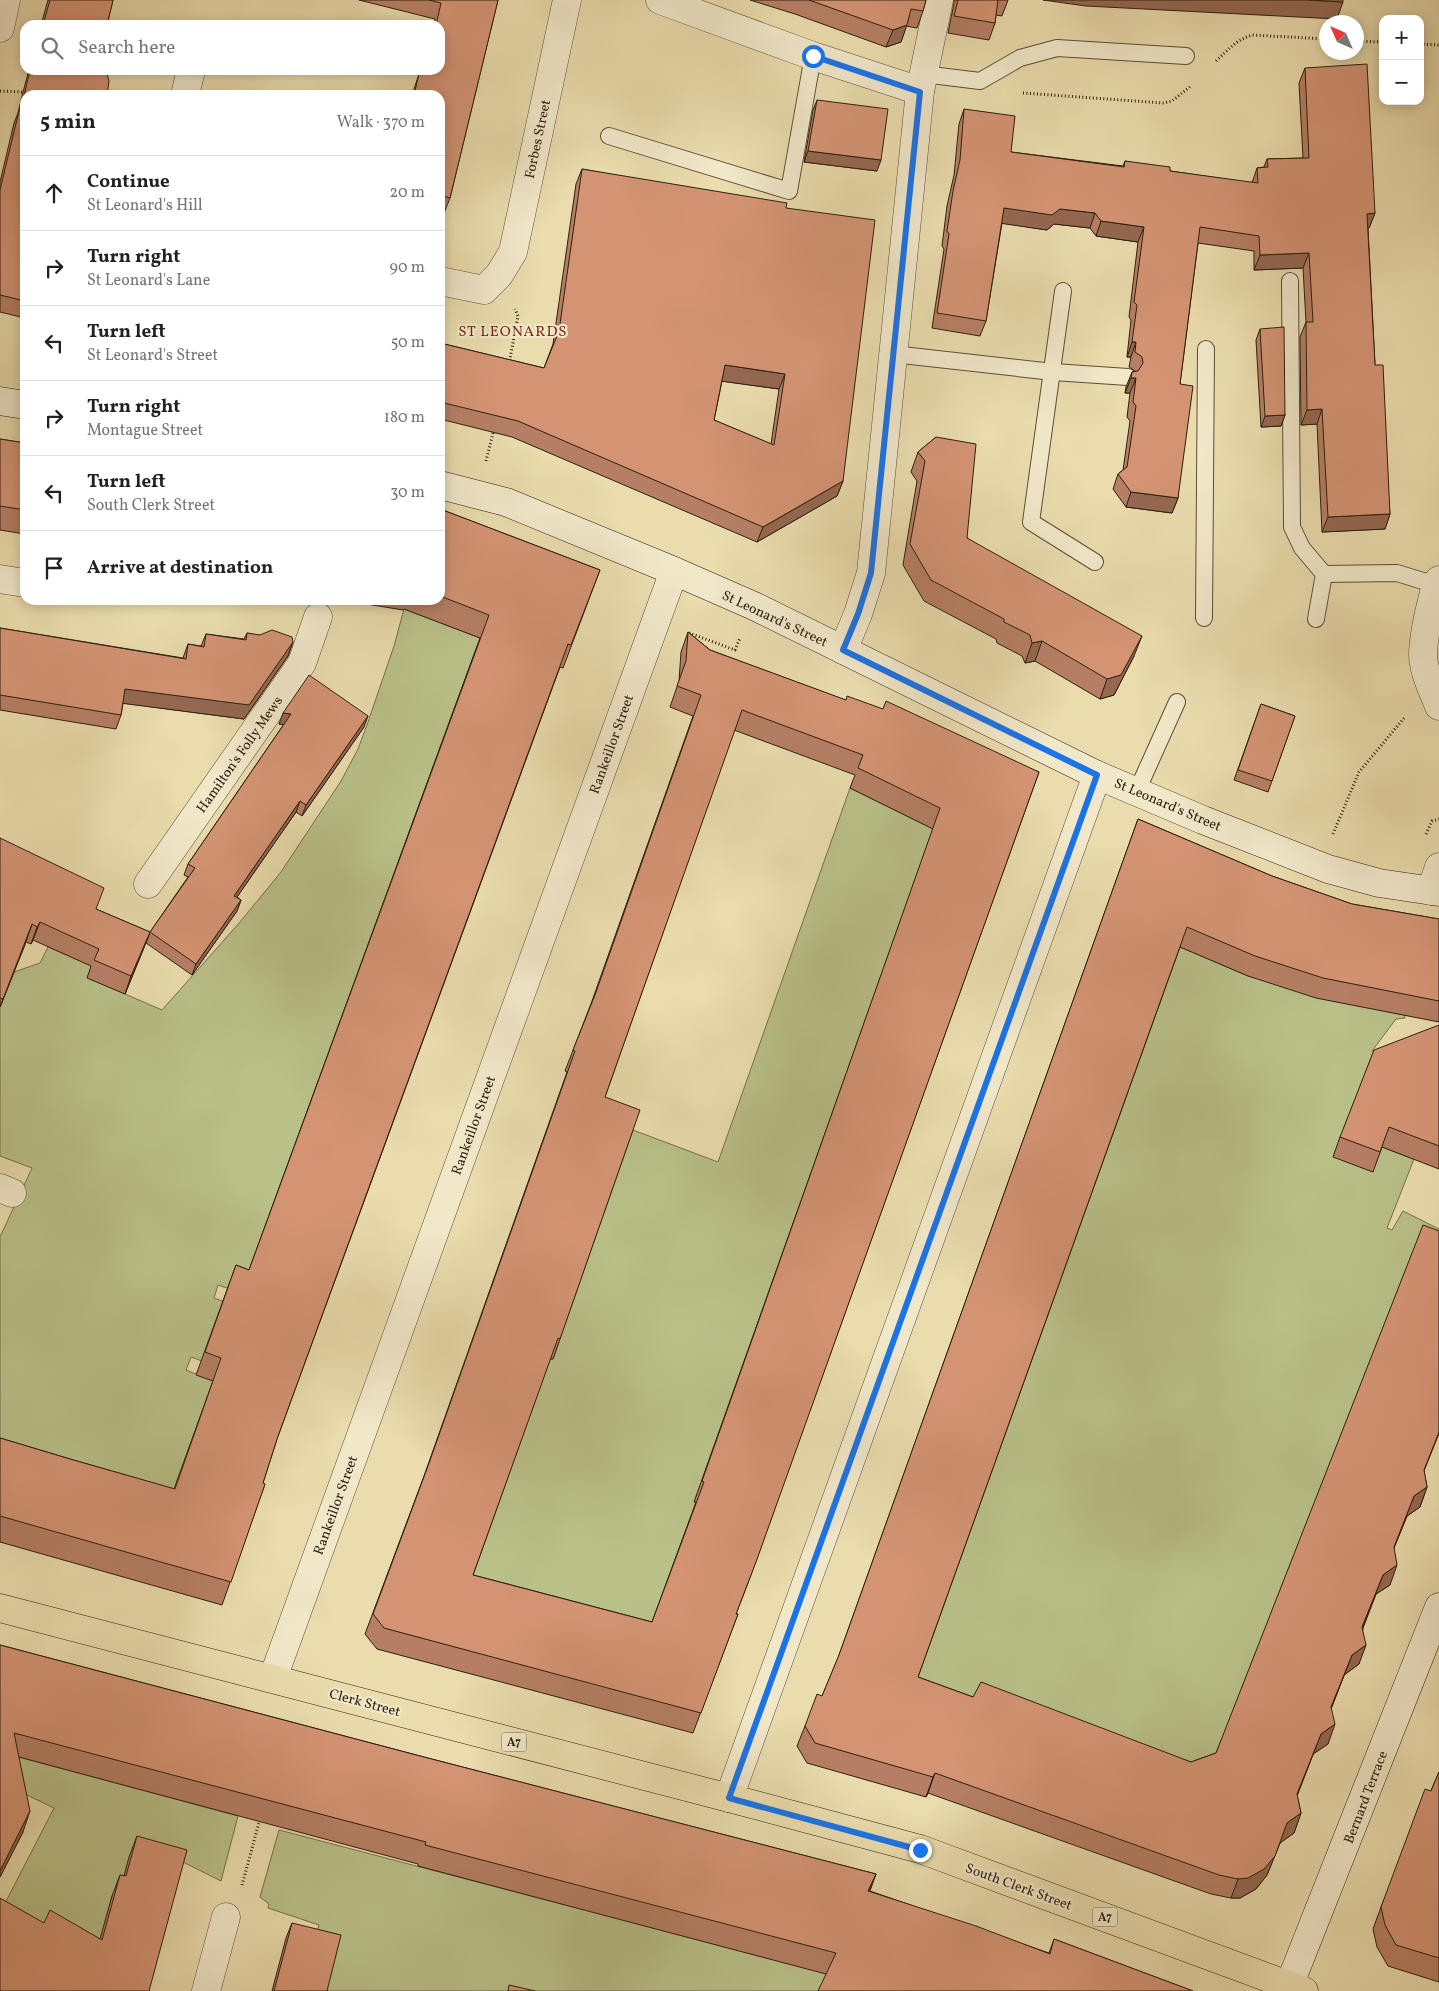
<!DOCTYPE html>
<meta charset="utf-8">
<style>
:root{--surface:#fff;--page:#f2f2f2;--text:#202124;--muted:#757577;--line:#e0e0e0}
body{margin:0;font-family:Vollkorn,serif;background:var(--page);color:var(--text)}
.controls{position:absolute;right:15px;top:15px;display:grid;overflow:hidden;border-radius:10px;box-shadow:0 2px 12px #0003}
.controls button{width:45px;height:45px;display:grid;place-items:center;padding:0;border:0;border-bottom:1px solid var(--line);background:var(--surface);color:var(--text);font:25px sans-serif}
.compass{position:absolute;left:1319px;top:15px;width:45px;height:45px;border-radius:50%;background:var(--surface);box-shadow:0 2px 12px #0003;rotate:315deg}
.stop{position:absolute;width:15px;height:15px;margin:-11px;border:4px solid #1a73e8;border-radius:50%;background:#fff}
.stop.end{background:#1a73e8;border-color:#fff;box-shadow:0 1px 5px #0008}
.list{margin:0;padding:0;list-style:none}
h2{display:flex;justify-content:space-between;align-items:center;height:65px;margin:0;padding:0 20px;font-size:21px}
h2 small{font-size:16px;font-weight:400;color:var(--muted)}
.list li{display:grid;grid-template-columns:32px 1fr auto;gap:15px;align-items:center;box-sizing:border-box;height:75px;padding:0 20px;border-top:1px solid var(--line)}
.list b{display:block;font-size:19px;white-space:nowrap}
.list p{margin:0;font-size:16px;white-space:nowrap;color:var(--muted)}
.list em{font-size:16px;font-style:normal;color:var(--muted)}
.icon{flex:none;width:28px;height:28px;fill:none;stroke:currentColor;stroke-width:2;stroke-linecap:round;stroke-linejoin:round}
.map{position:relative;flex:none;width:1439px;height:1991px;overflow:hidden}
.search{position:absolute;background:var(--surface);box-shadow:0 2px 12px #0003;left:20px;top:20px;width:425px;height:55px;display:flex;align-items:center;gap:12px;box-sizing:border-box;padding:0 18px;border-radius:15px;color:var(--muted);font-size:19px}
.panel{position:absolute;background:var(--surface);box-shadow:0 2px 12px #0003;left:20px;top:90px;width:425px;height:515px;border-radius:15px}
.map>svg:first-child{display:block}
.green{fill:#b9c088;stroke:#746f4c}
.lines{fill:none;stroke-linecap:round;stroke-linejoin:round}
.lane-casing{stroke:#5d4e37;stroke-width:18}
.street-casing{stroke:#5d4e37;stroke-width:29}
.secondary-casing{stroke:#2e1e10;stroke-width:29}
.primary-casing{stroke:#2e1e10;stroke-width:29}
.path{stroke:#2e1e10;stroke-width:3;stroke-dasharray:1 2.5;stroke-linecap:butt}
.lane{stroke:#f1e8ca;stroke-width:16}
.street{stroke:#f1e8ca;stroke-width:28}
.secondary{stroke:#f1e8ca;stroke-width:28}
.primary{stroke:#eadcad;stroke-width:28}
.wall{fill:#b67f64;stroke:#2e1e10;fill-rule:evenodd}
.shaded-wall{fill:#946851;stroke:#2e1e10}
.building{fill:#d49474;stroke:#2e1e10;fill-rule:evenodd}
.route{stroke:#1a73e8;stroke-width:6}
.labels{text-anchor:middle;stroke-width:4.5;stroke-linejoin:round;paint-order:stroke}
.shield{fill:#f1e8ca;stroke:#685b48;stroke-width:1}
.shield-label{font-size:12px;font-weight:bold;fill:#2e1e10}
.street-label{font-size:14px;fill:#2e1e10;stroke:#f1e8ca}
.neighbourhood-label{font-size:15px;letter-spacing:1px;fill:#7a1f14;stroke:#f1e8ca}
</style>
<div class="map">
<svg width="1439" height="1991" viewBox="0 0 1439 1991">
<rect width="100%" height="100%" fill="#eadcad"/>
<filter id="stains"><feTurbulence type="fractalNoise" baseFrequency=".004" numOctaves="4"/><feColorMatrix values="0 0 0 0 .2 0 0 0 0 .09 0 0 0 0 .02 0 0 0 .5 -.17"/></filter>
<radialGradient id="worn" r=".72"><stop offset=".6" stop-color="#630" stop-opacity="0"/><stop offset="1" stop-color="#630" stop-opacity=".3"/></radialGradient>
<g class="green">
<path d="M404 609 480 638 241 1293 218 1285 214 1298 235 1306 213 1365 191 1357 186 1370 213 1381 177 1481 173 1514 0 1464V1237L32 1168 0 1156V1007L14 972 40 963 48 947 92 966 88 978 162 1010 240 922 281 872 341 781 358 749 368 722 394 646Z"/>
<path d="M850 788 933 829 695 1501 697 1502 648 1643 454 1594 550 1359H553L633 1130 718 1162Z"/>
<path d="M1168 942 1248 976 1404 1011 1405 1018 1396 1019 1372 1051 1439 1045 1397 1065 1372 1172 1382 1147 1414 1159 1387 1228 1392 1230 1403 1211 1439 1229V1254L1208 1776 908 1702Z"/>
<path d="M0 1752 238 1816 221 1881 181 1861 118 1897 112 1896 107 1916 102 1957 0 1913 54 1808 0 1782Z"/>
<path d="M279 1830 828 1974 820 1991H325L316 1935 319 1925 268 1908 269 1904 260 1897Z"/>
</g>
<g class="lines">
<defs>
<g id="lane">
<path d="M923 74 980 81 1020 58 1057 48 1186 56"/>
<path d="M609 136 789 191 813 56"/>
<path d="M1290 281 1292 527 1302 548 1324 574 1316 619"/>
<path d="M1063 291 1031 522 1095 562"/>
<path d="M893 354 1053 372 1128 377"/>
<path d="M1324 574 1397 573 1436 585"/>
<path d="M1204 618 1206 349"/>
<path d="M1137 791 1177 702"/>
</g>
<g id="street">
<path d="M660 0 813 56 920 91"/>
<path d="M0 28 6 0"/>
<path d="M185 95 191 70"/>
<path d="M440 281 484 290 499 275 513 252 567 0"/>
<path d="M0 579 25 583"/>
<path d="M1439 580 1436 585C1430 608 1424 631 1423 654 1423 671 1433 691 1439 706"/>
<path d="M843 650 858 614 871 573 920 91 939 0"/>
<path d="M148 884 302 663 318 617"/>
<path d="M1431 891 1439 867"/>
<path d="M0 1188 12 1193"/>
<path d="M273 1678 674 571"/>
<path d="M729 1798 1097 775"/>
<path d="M206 1991 226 1917"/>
</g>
<g id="secondary">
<path d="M0 401 25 405"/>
<path d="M440 485 506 502 674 571 754 606 1097 775 1203 820 1328 869 1379 883 1439 892"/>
<path d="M1287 1991 1439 1607"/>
</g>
<path id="primary" d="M0 1608 729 1798 920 1849 1304 1991"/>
</defs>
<use href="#lane" class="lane-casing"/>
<use href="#street" class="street-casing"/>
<use href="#secondary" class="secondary-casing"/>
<use href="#primary" class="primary-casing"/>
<g class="path">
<path d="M1356 41 1383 42"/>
<path d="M1420 44 1439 45"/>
<path d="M1216 61C1228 50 1236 40 1252 35L1326 39"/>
<path d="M0 91 23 92"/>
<path d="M1023 93 1164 103 1172 101 1191 86"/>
<path d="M509 364 518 316 515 309"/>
<path d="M486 461 494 429"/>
<path d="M689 633 735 650 740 638"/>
<path d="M1333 834 1359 772 1405 717"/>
<path d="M1426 834 1432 821 1439 819"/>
<path d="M242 1885 260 1819"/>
</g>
<use href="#lane" class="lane"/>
<use href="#street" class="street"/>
<use href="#secondary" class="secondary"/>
<use href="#primary" class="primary"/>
</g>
<g class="wall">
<path d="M48 0H113L107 25H41Z"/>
<path d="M359 0H498L450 198 444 213 440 212V95H412L419 74 421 75 423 70H440V25H434L435 19Z"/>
<path d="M750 0H926L923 11 917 28 906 26 901 42 886 47 795 14Z"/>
<path d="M954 0H1008L1002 16 996 15 995 23 989 40 948 33 954 3Z"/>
<path d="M1305 68 1375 213 1369 228H1368L1375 365 1390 514 1385 529 1322 532 1317 424 1301 425 1300 337 1306 322 1303 268 1254 270V251L1198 243 1180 384 1178 498 1172 513 1126 507 1113 489 1118 474 1123 470 1130 421 1127 417 1130 393H1125L1126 387 1132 372 1135 371 1129 367 1131 357H1127L1131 320 1129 317 1138 242 1096 236 1090 228 1054 224 1047 230 1002 223 986 321 980 336 932 328 944 249 942 246 947 206 954 175 959 124 964 109 1011 152 1123 166 1125 161 1170 171 1252 183 1257 168 1264 167 1267 159 1303 158 1299 83Z"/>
<path d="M29 70H106L25 95V318L0 312V182L14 123 18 113 23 92Z"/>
<path d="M817 100 877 171 804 162 813 110Z"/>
<path d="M582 169 786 208 843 481 837 496 757 542 512 437 440 419V343L544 368 553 344 576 184ZM722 381 779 389 771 444 714 420Z"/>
<path d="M1260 329 1285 415 1281 426 1261 427 1256 340Z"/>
<path d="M936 437 967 538 1134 656 1114 695 1100 699 1035 661 1025 663 1022 656 997 643 996 639 924 601 903 565 917 481 911 472 918 452Z"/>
<path d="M0 439 25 443V534L0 530Z"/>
<path d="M440 509 600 570 563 668 560 667 322 1316 277 1439 263 1483 265 1484 222 1605 0 1542V1438L70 1459 174 1489 213 1381 196 1375 236 1265 249 1270 480 638 404 609 403 610 342 600H440Z"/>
<path d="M0 628 183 658 188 644 201 646 206 634 244 639 247 633 293 642 288 656 244 719 123 703 121 715 116 729 0 710Z"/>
<path d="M688 632 710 650 1039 772 748 1583 736 1614H738L693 1733 377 1649 365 1634 424 1476 567 1072 565 1071 592 1001 693 716 670 707 679 681 681 652ZM734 730 855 775 850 788 933 829 694 1502H696L652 1622 473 1575 550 1359H553L560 1339 605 1097Z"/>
<path d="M1261 704 1295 716 1268 792 1234 780Z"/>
<path d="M279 724 364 727 302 816 296 812 237 897 241 900 237 911 192 975 146 943 150 932 188 877 184 875 188 864 284 724Z"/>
<path d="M1138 819 1272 876 1352 904 1439 919V1022L1316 998 1248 976 1180 947 918 1677 973 1697 1191 1762 1216 1753 1439 1231V1435L1438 1436 1424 1471 1427 1487 1420 1507 1407 1516 1394 1548 1390 1585 1376 1594 1363 1628 1359 1664 1344 1675 1331 1708 1328 1744 1313 1754 1297 1795 1301 1813 1294 1833 1280 1843 1267 1875 1256 1889 1240 1898H1231L1211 1894 928 1793 926 1797 807 1763 797 1746 805 1726 822 1696 838 1658Z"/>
<path d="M0 838 96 909 150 932 143 950 125 994 87 978 91 966 33 940 31 944 26 942 0 1007Z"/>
<path d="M1439 1025V1169L1382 1147 1373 1172 1333 1157 1340 1137Z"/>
<path d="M0 1645 420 1756 876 1874 870 1891 1049 1953 1054 1939 1193 1991 826 1974 418 1866V1864L19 1757 23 1832 0 1877Z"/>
<path d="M1439 1772V1982L1388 1966 1377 1947 1373 1929 1381 1907Z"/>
<path d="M137 1836 149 1991 44 1923 100 1939 112 1896 120 1875 124 1876 129 1857Z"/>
<path d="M292 1923 327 1991H272L286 1938Z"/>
</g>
<g class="shaded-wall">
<path d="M1043 0H1309L1343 2 1337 19 1086 6Z"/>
<path d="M907 25 901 42 886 47 893 30Z"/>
<path d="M808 151 881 160 877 171 804 162Z"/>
<path d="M1004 208 1060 209 1095 213 1090 228 1054 224 1047 230 999 223Z"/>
<path d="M1375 213 1369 228 1362 229 1367 214Z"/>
<path d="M1101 221 1144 227 1138 242 1096 236Z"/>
<path d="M1309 253 1303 268 1254 270 1260 255Z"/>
<path d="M1132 342H1136L1131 357H1127Z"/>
<path d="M725 365 785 374 779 389 720 381Z"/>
<path d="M1131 378H1136L1130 393H1125Z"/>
<path d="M1322 409 1317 424 1301 425 1307 410Z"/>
<path d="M1285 415 1281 426 1261 427 1265 416Z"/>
<path d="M843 481 837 496 757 542 763 527Z"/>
<path d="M1131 492 1178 498 1172 513 1126 507Z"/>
<path d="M1390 514 1385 529 1322 532 1328 517Z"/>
<path d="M1142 636 1134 656 1114 695 1100 699 1107 679Z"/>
<path d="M1042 641 1035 661 1025 663 1032 643Z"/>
<path d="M293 642 288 656 244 719 120 703 125 689Z"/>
<path d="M283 713 291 714 287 725 279 724Z"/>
<path d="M368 716 364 727 302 816 306 805Z"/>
<path d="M300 801 296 812 230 907 234 896Z"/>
<path d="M241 900 237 911 192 975 196 964Z"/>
<path d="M40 922 33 940 31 944 37 927Z"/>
<path d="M32 924 26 942 0 1007 3 999Z"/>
<path d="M150 932 143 950 125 994 131 976Z"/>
<path d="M1427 1487 1420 1507 1407 1516 1386 1567 1414 1496Z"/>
<path d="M1397 1565 1390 1585 1376 1594 1355 1647 1383 1575Z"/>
<path d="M1366 1645 1359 1664 1344 1675 1324 1727 1352 1655Z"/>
<path d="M1335 1724 1328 1744 1313 1754 1290 1814 1321 1734Z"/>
<path d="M935 1773 928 1793 926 1797 933 1777Z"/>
<path d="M30 1811 23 1832 0 1877V1871Z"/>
<path d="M1301 1813 1294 1833 1280 1843 1267 1875 1256 1889 1240 1898H1231L1238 1879 1287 1823Z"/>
<path d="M876 1874 868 1895V1891Z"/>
</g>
<g class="building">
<path d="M50 0H113L107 25H43Z"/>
<path d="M429 0H498L450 198 440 195V95H414L419 74 423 75 424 70H440V25H436L441 3Z"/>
<path d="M809 0H926L923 11 911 9 907 25 893 30Z"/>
<path d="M958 0H998L995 23 954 16Z"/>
<path d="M1309 0H1343V2Z"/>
<path d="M1367 64 1375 213 1367 214 1375 365H1383L1390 514 1328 517 1322 409 1307 410 1306 322H1313L1309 253 1260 255 1259 236 1200 227 1180 384 1193 386 1178 498 1131 492 1118 474 1127 467 1136 406 1133 402 1136 378H1131L1132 372 1138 371 1143 363 1142 357 1135 352 1136 342H1132L1137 305 1134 302 1144 227 1101 221 1095 213 1060 209 1052 215 1004 208 986 321 937 313 949 234 947 231 953 191 960 160 964 109 1015 116 1011 152 1124 167 1125 161 1170 167V171L1258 183 1257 168 1268 167 1267 159 1309 158 1305 68Z"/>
<path d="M30 70H106L109 81 107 95H25V301L0 295V190L20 107 21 109Z"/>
<path d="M817 100 888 109 881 160 808 151Z"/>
<path d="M582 169 787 203 786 208 875 220 843 481 763 527 518 421 440 402V343L544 368 559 331ZM725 365 785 374 774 445 714 420Z"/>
<path d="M1284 327 1285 415 1265 416 1260 329Z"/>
<path d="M936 437 976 444 967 538 1142 636 1121 675 1107 679 1042 641 1032 643 1030 635 1004 622V619L931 580 910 544 925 461 918 452Z"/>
<path d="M0 439 25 443V510L0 506Z"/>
<path d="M440 509 600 570 571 645 568 644 328 1299 277 1439 263 1483 265 1484 231 1582 0 1516V1438L70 1459 175 1489 221 1358 205 1352 236 1265 249 1270 489 615 440 596Z"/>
<path d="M0 628 186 659 188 644 204 647 206 634 246 640 247 633 260 635 272 630 292 637 293 642 249 705 125 689 121 715 0 695Z"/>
<path d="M688 632 710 650 846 700 847 696 883 709 886 701 1039 772 756 1562 736 1614H738L701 1713 384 1628 373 1614 428 1466 575 1051 573 1050 595 995 701 695 677 686 686 661ZM742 710 863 755 858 768 940 808 702 1481 704 1482 652 1622 473 1575 558 1338 560 1339 640 1110 605 1097Z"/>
<path d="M309 675 368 716 306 805 300 801 234 896 241 900 196 964 150 932 195 868 188 864 291 714 283 713Z"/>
<path d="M1261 704 1295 716 1272 781 1238 770Z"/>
<path d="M1138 819 1272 876 1352 904 1439 919V1001L1323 978 1255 956 1187 927 918 1677 973 1697 981 1682 1191 1762 1216 1753 1423 1225 1439 1231V1432L1424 1470 1427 1487 1414 1496 1394 1547 1397 1565 1383 1575 1362 1627 1366 1645 1352 1655 1331 1707 1335 1724 1321 1734 1297 1794 1301 1813 1287 1823 1275 1856 1264 1869 1248 1878 1238 1879 1219 1875 935 1773 933 1777 815 1743 805 1726 817 1694 822 1696 839 1655Z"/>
<path d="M0 838 104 888 96 909 150 932 131 976 94 960 99 949 40 922 37 927 32 924 3 999 0 998Z"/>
<path d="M1439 1025V1146L1389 1127 1380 1152 1340 1137 1374 1050Z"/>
<path d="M0 1645 420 1756 876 1874 868 1891 976 1926 1050 1954 1054 1939 1193 1991H818L836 1953 425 1845 426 1842 14 1733 30 1811 0 1871Z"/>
<path d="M1439 1772V1958L1396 1945 1385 1925 1381 1907 1425 1789 1431 1791Z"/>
<path d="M137 1836 187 1850 149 1991H0V1898L44 1923 50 1910 102 1940 120 1875 126 1876Z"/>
<path d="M292 1923 341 1935 327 1991H274Z"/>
<path d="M509 1985 535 1991H508Z"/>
</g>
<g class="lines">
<path class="route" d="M813 56 920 92 871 573 858 614 843 650 1097 775 729 1798 920 1850"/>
</g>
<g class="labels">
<g class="shield">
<rect x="501.5" y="1732.5" width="25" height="19" rx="4"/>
<rect x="1092.5" y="1907.5" width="25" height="19" rx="4"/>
</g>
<g class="shield-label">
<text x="514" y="1746">A7</text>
<text x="1105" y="1921">A7</text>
</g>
<g class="street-label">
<text transform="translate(537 139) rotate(-78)" y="5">Forbes Street</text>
<text transform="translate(775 618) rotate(25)" y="5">St Leonard's Street</text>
<text transform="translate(611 744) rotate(-70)" y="5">Rankeillor Street</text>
<text transform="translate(239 754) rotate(-55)" y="5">Hamilton's Folly Mews</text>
<text transform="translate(1168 804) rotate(23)" y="5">St Leonard's Street</text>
<text transform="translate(473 1125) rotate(-70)" y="5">Rankeillor Street</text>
<text transform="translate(335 1505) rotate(-70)" y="5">Rankeillor Street</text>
<text transform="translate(365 1702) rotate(15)" y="5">Clerk Street</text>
<text transform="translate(1365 1797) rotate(-69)" y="5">Bernard Terrace</text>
<text transform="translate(1019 1886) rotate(20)" y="5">South Clerk Street</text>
</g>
<g class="neighbourhood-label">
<text x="513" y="336">ST LEONARDS</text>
</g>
</g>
<rect width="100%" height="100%" filter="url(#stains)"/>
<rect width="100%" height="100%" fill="url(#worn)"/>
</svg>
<div class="controls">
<button>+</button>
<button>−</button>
</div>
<svg class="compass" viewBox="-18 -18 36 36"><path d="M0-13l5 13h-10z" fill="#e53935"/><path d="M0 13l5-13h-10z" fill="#757577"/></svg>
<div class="stop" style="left:813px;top:56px"></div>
<div class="stop end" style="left:920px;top:1850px"></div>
<div class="search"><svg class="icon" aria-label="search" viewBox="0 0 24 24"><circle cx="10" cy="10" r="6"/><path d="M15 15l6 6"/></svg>Search here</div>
<section class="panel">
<h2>5 min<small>Walk · 370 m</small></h2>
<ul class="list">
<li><svg class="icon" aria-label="ahead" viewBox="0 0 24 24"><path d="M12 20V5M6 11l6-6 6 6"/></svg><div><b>Continue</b><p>St Leonard's Hill</p></div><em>20 m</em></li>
<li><svg class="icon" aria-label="right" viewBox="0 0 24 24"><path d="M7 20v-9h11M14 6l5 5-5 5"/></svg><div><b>Turn right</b><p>St Leonard's Lane</p></div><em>90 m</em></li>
<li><svg class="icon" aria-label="left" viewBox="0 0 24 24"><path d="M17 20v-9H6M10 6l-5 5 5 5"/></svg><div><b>Turn left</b><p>St Leonard's Street</p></div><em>50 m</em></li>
<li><svg class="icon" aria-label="right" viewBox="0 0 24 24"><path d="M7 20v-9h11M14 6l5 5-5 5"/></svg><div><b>Turn right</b><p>Montague Street</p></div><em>180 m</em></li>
<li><svg class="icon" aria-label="left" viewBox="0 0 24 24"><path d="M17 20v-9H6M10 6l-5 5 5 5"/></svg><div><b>Turn left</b><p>South Clerk Street</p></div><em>30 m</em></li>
<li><svg class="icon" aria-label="arrive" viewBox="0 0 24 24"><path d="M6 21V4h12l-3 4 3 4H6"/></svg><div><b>Arrive at destination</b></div></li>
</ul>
</section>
</div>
